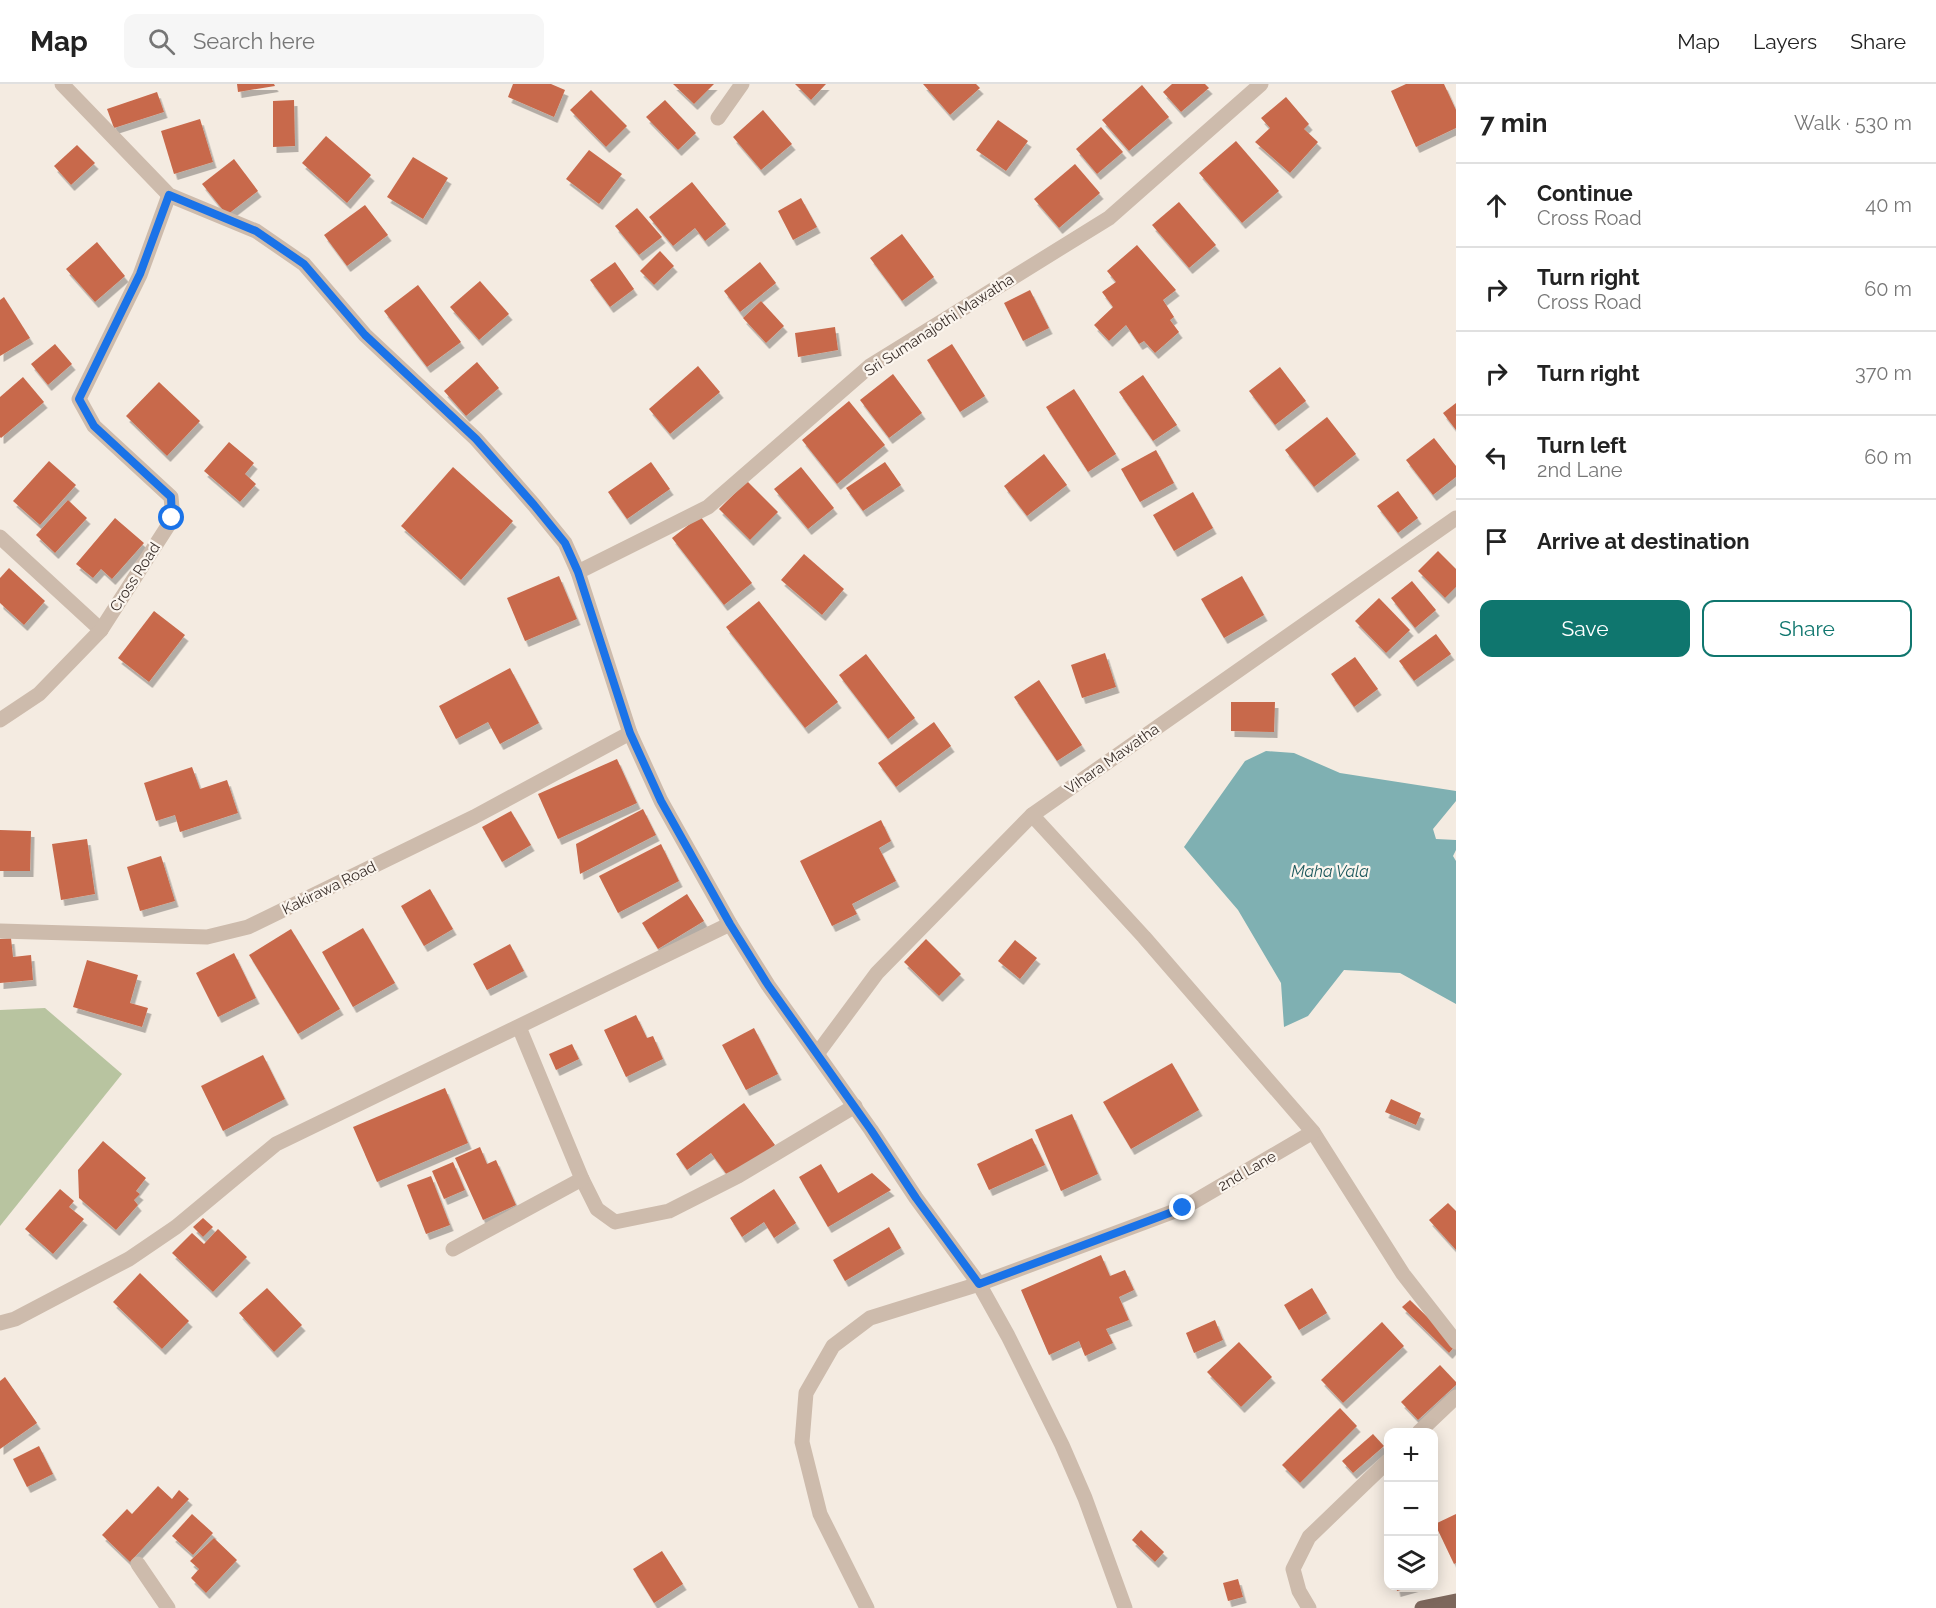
<!DOCTYPE html>
<meta charset="utf-8">
<style>
:root{--surface:#fff;--page:#f6f6f6;--text:#222;--muted:#767676;--line:#e0e0e0;--accent:#0f766e}
body{margin:0;font-family:Raleway,sans-serif;background:var(--page);color:var(--text)}
.controls{position:absolute;right:18px;bottom:18px;display:grid;overflow:hidden;border-radius:12px;box-shadow:0 3px 15px #0003}
.controls button{width:54px;height:54px;display:grid;place-items:center;padding:0;border:0;border-bottom:2px solid var(--line);background:var(--surface);color:var(--text);font:30px sans-serif}
.stop{position:absolute;width:18px;height:18px;margin:-14px;border:4px solid #1a73e8;border-radius:50%;background:#fff}
.stop.end{background:#1a73e8;border-color:#fff;box-shadow:0 2px 6px #0008}
.list{margin:0;padding:0;list-style:none}
h2{display:flex;justify-content:space-between;align-items:center;height:78px;margin:0;padding:0 24px;font-size:26px}
h2 small{font-size:20px;font-weight:400;color:var(--muted)}
.list li{display:grid;grid-template-columns:39px 1fr auto;gap:18px;align-items:center;box-sizing:border-box;height:84px;padding:0 24px;border-top:2px solid var(--line)}
.list b{display:block;font-size:22px;white-space:nowrap}
.list p{margin:0;font-size:20px;white-space:nowrap;color:var(--muted)}
.list em{font-size:20px;font-style:normal;color:var(--muted)}
.actions{display:flex;gap:12px;padding:18px 24px}
.actions a{flex:1;padding:14px 0;border:2px solid var(--accent);border-radius:12px;text-align:center;font-size:21px;color:var(--accent)}
.actions .main{background:var(--accent);color:#fff}
.icon{flex:none;width:33px;height:33px;fill:none;stroke:currentColor;stroke-width:2;stroke-linecap:round;stroke-linejoin:round}
.map{position:relative;flex:none;width:1456px;height:1524px;overflow:hidden}
header{display:flex;align-items:center;gap:36px;box-sizing:border-box;height:84px;padding:0 30px;background:var(--surface);border-bottom:2px solid var(--line)}
header strong{font-size:28px}
nav{display:flex;gap:33px;margin-inline-start:auto;font-size:21px}
.search{width:420px;height:54px;background:var(--page);display:flex;align-items:center;gap:15px;box-sizing:border-box;padding:0 21px;border-radius:12px;color:var(--muted);font-size:22px}
main{display:flex}
aside{flex:1;background:var(--surface)}
.map>svg:first-child{display:block}
.green{fill:#b8c4a0}
.water{fill:#7fb0b2}
.building{fill:#c8694b;filter:url(#shadow)}
.lines{fill:none;stroke-linecap:round;stroke-linejoin:round}
.minor{stroke:#cdbbac;stroke-width:15}
.major{stroke:#7d675c;stroke-width:15}
.route{stroke:#1a73e8;stroke-width:8}
.labels{text-anchor:middle;stroke-width:4.5;stroke-linejoin:round;paint-order:stroke}
.street-label{font-size:15px;fill:#3b302b;stroke:#fbf5ee}
.water-label{font-size:16px;font-style:italic;fill:#1f5a5e;stroke:#fbf5ee}
</style>
<header>
<strong>Map</strong>
<div class="search"><svg class="icon" aria-label="search" viewBox="0 0 24 24"><circle cx="10" cy="10" r="6"/><path d="M15 15l6 6"/></svg>Search here</div>
<nav><a>Map</a><a>Layers</a><a>Share</a></nav>
</header>
<main>
<div class="map">
<svg width="1456" height="1524" viewBox="0 0 1456 1524">
<defs>
<filter id="shadow"><feDropShadow dx="3.5" dy="6" stdDeviation="0" flood-color="#0004"/></filter>
</defs>
<rect width="100%" height="100%" fill="#f4ebe1"/>
<path class="green" d="M45 924 122 990 0 1142V926Z"/>
<path class="water" d="M1266 667 1294 669 1340 689 1456 707V717L1433 745 1436 755 1456 756V766L1453 772 1456 777V920L1400 889 1344 886 1308 932 1284 943 1281 899 1238 826 1184 763 1245 677Z"/>
<g class="building">
<path d="M237 0H274L275 2 238 8Z"/>
<path d="M513 0H551L565 6 554 33 508 13Z"/>
<path d="M673 0H714L694 20Z"/>
<path d="M795 0H826L811 16Z"/>
<path d="M923 0H976L980 4 950 31Z"/>
<path d="M1172 0H1205L1209 4 1181 28 1163 8Z"/>
<path d="M1406 0H1444L1456 26V44L1416 63 1391 7Z"/>
<path d="M1142 1 1169 33 1129 67 1102 36Z"/>
<path d="M591 6 627 42 606 63 570 26Z"/>
<path d="M157 8 164 28 114 44 107 25Z"/>
<path d="M1286 13 1309 40 1304 45 1318 58 1290 89 1255 58 1270 44 1261 34Z"/>
<path d="M294 16 295 62 273 63V17Z"/>
<path d="M665 16 696 49 678 66 646 33Z"/>
<path d="M763 26 792 60 761 86 733 53Z"/>
<path d="M200 35 213 78 174 90 161 47Z"/>
<path d="M998 36 1028 57 1006 87 976 66Z"/>
<path d="M1101 43 1123 68 1097 90 1076 65Z"/>
<path d="M326 52 371 91 347 119 302 79Z"/>
<path d="M1236 57 1279 107 1242 139 1199 89Z"/>
<path d="M77 61 95 79 71 101 54 82Z"/>
<path d="M589 66 622 90 599 120 566 95Z"/>
<path d="M413 73 448 94 423 135 387 113Z"/>
<path d="M234 75 258 107 227 131 202 100Z"/>
<path d="M1075 80 1100 109 1059 144 1034 115Z"/>
<path d="M692 98 726 140 705 157 695 144 673 162 649 133Z"/>
<path d="M801 114 817 143 793 156 778 127Z"/>
<path d="M1179 118 1216 161 1189 184 1152 141Z"/>
<path d="M365 121 388 151 347 182 324 151Z"/>
<path d="M637 124 662 153 639 171 615 142Z"/>
<path d="M902 150 934 193 902 217 870 174Z"/>
<path d="M97 158 125 192 95 218 66 185Z"/>
<path d="M1137 161 1176 206 1163 216 1174 233 1170 236 1179 248 1155 269 1144 257 1139 260 1126 241 1109 257 1094 241 1113 223 1102 208 1116 198 1107 187Z"/>
<path d="M660 167 674 182 654 201 640 187Z"/>
<path d="M615 178 634 205 610 223 590 196Z"/>
<path d="M760 178 776 199 740 228 724 207Z"/>
<path d="M480 197 509 230 479 256 450 223Z"/>
<path d="M418 201 461 258 427 283 384 227Z"/>
<path d="M1030 206 1049 244 1023 257 1004 219Z"/>
<path d="M4 213 30 254 0 272V216Z"/>
<path d="M761 217 784 242 766 259 743 234Z"/>
<path d="M835 243 838 266 798 273 795 249Z"/>
<path d="M55 260 72 280 48 301 31 280Z"/>
<path d="M952 260 985 312 960 328 927 276Z"/>
<path d="M477 278 499 304 466 332 444 307Z"/>
<path d="M698 282 720 308 670 350 649 325Z"/>
<path d="M1280 283 1306 317 1275 341 1249 307Z"/>
<path d="M893 290 922 329 889 354 860 316Z"/>
<path d="M1143 291 1177 341 1153 357 1119 308Z"/>
<path d="M23 293 44 318 1 354 0 353V313Z"/>
<path d="M159 298 200 337 167 372 126 332Z"/>
<path d="M1074 305 1116 370 1088 388 1046 323Z"/>
<path d="M849 317 885 361 837 400 802 356Z"/>
<path d="M1456 319V346L1443 329Z"/>
<path d="M1327 333 1356 370 1314 403 1285 366Z"/>
<path d="M1434 354 1456 382V393L1433 411 1406 376Z"/>
<path d="M229 358 254 379 245 390 256 400 240 418 204 387Z"/>
<path d="M1156 366 1174 399 1140 418 1121 385Z"/>
<path d="M1044 370 1067 401 1027 432 1004 402Z"/>
<path d="M49 377 76 401 40 441 13 417Z"/>
<path d="M651 378 670 405 627 435 608 408Z"/>
<path d="M885 378 901 401 863 427 846 404Z"/>
<path d="M453 383 513 437 461 496 401 442Z"/>
<path d="M801 383 834 424 808 445 774 405Z"/>
<path d="M747 397 778 428 750 456 719 425Z"/>
<path d="M1398 407 1418 434 1398 449 1377 422Z"/>
<path d="M1193 408 1213 444 1174 467 1153 431Z"/>
<path d="M68 416 87 434 55 469 36 451Z"/>
<path d="M700 432 752 499 724 521 672 454Z"/>
<path d="M115 434 144 459 112 495 101 485 93 494 76 480Z"/>
<path d="M1438 467 1456 485V503L1445 514 1418 487Z"/>
<path d="M804 470 844 505 822 531 781 496Z"/>
<path d="M9 484 45 517 24 541 0 519V494Z"/>
<path d="M559 492 577 535 525 557 507 514Z"/>
<path d="M1242 492 1264 531 1224 554 1201 515Z"/>
<path d="M1412 497 1436 526 1415 544 1391 514Z"/>
<path d="M1379 514 1410 546 1386 569 1355 537Z"/>
<path d="M759 517 838 618 805 644 726 543Z"/>
<path d="M154 527 185 551 149 598 118 574Z"/>
<path d="M1436 550 1451 570 1414 597 1399 577Z"/>
<path d="M1105 569 1116 603 1082 614 1071 581Z"/>
<path d="M866 570 915 634 888 655 839 591Z"/>
<path d="M1355 573 1378 605 1354 623 1331 590Z"/>
<path d="M510 584 539 639 500 660 488 638 456 655 439 622Z"/>
<path d="M1039 596 1082 661 1057 677 1014 613Z"/>
<path d="M1231 618H1275L1274 648 1231 647Z"/>
<path d="M934 638 951 662 896 703 878 679Z"/>
<path d="M617 675 637 719 558 755 538 710Z"/>
<path d="M192 683 200 705 227 696 238 729 180 748 175 731 156 737 144 699Z"/>
<path d="M643 725 656 751 580 790 576 760Z"/>
<path d="M511 727 531 761 502 778 482 743Z"/>
<path d="M881 736 891 757 879 764 896 797 852 820 857 830 832 842 800 777Z"/>
<path d="M0 746 31 747 30 787H0Z"/>
<path d="M87 755 95 810 61 816 52 760Z"/>
<path d="M661 760 679 797 618 829 599 792Z"/>
<path d="M161 772 175 817 140 827 127 783Z"/>
<path d="M430 805 453 845 424 862 401 822Z"/>
<path d="M687 810 704 837 658 865 642 839Z"/>
<path d="M363 844 395 899 353 923 322 868Z"/>
<path d="M291 845 340 925 298 950 249 871Z"/>
<path d="M11 854 13 873 31 871 33 896 0 899V855Z"/>
<path d="M926 855 961 890 939 912 904 878Z"/>
<path d="M1015 856 1037 874 1020 895 998 877Z"/>
<path d="M510 860 524 887 487 906 473 880Z"/>
<path d="M234 869 256 914 218 933 196 889Z"/>
<path d="M87 876 138 891 130 919 148 924 142 943 73 923Z"/>
<path d="M636 931 647 954 653 952 663 975 626 993 604 946Z"/>
<path d="M754 944 778 990 746 1006 722 961Z"/>
<path d="M572 960 579 975 556 986 549 970Z"/>
<path d="M263 971 285 1015 223 1047 201 1002Z"/>
<path d="M1172 979 1199 1026 1131 1065 1103 1018Z"/>
<path d="M445 1004 468 1059 377 1098 353 1043Z"/>
<path d="M1391 1015 1421 1029 1416 1041 1385 1028Z"/>
<path d="M744 1019 775 1061 730 1095 711 1069 687 1086 676 1070Z"/>
<path d="M1072 1030 1098 1090 1061 1107 1035 1046Z"/>
<path d="M1032 1054 1045 1081 989 1106 977 1080Z"/>
<path d="M103 1057 146 1094 136 1107 140 1110 134 1116 138 1121 116 1146 79 1114 78 1086Z"/>
<path d="M480 1063 487 1080 496 1076 516 1121 483 1136 455 1074Z"/>
<path d="M453 1078 465 1106 444 1115 432 1087Z"/>
<path d="M821 1080 838 1109 872 1089 891 1106 828 1143 799 1093Z"/>
<path d="M431 1092 450 1141 426 1150 407 1101Z"/>
<path d="M60 1105 74 1117 69 1123 84 1135 53 1170 25 1145Z"/>
<path d="M774 1105 796 1139 774 1154 764 1138 742 1153 730 1134Z"/>
<path d="M1448 1119 1456 1127V1166L1429 1136Z"/>
<path d="M203 1134 213 1143 203 1153 193 1143Z"/>
<path d="M889 1143 901 1164 845 1197 833 1176Z"/>
<path d="M218 1145 247 1173 213 1208 172 1169 192 1149 204 1160Z"/>
<path d="M1101 1171 1110 1192 1125 1186 1134 1206 1119 1213 1129 1236 1106 1245 1113 1259 1085 1272 1079 1257 1049 1271 1021 1206Z"/>
<path d="M140 1189 189 1237 162 1265 113 1218Z"/>
<path d="M267 1204 302 1241 274 1268 239 1229Z"/>
<path d="M1312 1204 1327 1229 1299 1246 1284 1221Z"/>
<path d="M1410 1216 1456 1261 1449 1269 1402 1223Z"/>
<path d="M1215 1236 1223 1256 1194 1269 1186 1249Z"/>
<path d="M1382 1238 1404 1262 1343 1319 1321 1296Z"/>
<path d="M1239 1258 1272 1293 1241 1323 1207 1288Z"/>
<path d="M1440 1281 1456 1298V1301L1418 1336 1401 1318Z"/>
<path d="M5 1293 37 1339 0 1365V1297Z"/>
<path d="M1340 1324 1357 1342 1300 1399 1282 1381Z"/>
<path d="M1373 1350 1384 1362 1353 1389 1342 1377Z"/>
<path d="M39 1362 53 1390 27 1403 13 1375Z"/>
<path d="M158 1402 172 1415 179 1406 189 1415 130 1478 102 1451 127 1425 132 1430Z"/>
<path d="M192 1430 213 1449 193 1471 172 1452Z"/>
<path d="M1456 1430V1479L1454 1480 1435 1440Z"/>
<path d="M1141 1446 1164 1468 1155 1478 1132 1456Z"/>
<path d="M214 1454 237 1476 206 1509 191 1494 199 1485 190 1477Z"/>
<path d="M662 1467 683 1500 654 1519 633 1485Z"/>
<path d="M1238 1495 1243 1513 1228 1517 1223 1499Z"/>
<path d="M1396 1502H1415L1397 1507Z"/>
</g>
<g class="lines">
<g class="minor">
<path d="M62 0 169 111 256 147 304 180 365 251 476 355 534 421 565 459 578 488 630 649 661 717 730 840 768 901 871 1046 916 1114 979 1200 1008 1252 1062 1361 1085 1414 1125 1524"/>
<path d="M718 34 742 0"/>
<path d="M0 453 101 546"/>
<path d="M578 488 708 423 870 282 1109 134 1261 0"/>
<path d="M0 636 39 610 101 546 173 434 171 413 94 342 79 315 140 191 169 111"/>
<path d="M1032 731 1144 853 1313 1048 1403 1190 1456 1258"/>
<path d="M0 847 207 853 248 843 474 733 630 649"/>
<path d="M519 943 582 1095 597 1125 615 1138 669 1127 738 1092 855 1022"/>
<path d="M817 970 877 889 1032 731 1456 434"/>
<path d="M453 1165 582 1095"/>
<path d="M0 1239 15 1235 129 1175 176 1143 276 1060 730 840"/>
<path d="M1419 1348 1456 1313"/>
<path d="M138 1480 168 1524"/>
<path d="M867 1524 820 1430 802 1358 806 1309 833 1262 870 1234 979 1200 1183 1124 1313 1048"/>
<path d="M1309 1524 1299 1507 1293 1485 1309 1453 1388 1377"/>
</g>
<path class="major" d="M1422 1524 1456 1517"/>
</g>
<g class="lines">
<path class="route" d="M172 434 171 413 94 342 79 315 140 190 169 111 256 147 304 180 365 251 476 355 534 421 565 459 578 488 630 649 661 717 730 840 768 901 871 1046 916 1114 979 1200 1183 1124"/>
</g>
<g class="labels">
<g class="street-label">
<text transform="translate(939 241) rotate(-33)" y="5">Sri Sumanajothi Mawatha</text>
<text transform="translate(135 493) rotate(-57)" y="5">Cross Road</text>
<text transform="translate(1112 675) rotate(-35)" y="5">Vihara Mawatha</text>
<text transform="translate(329 804) rotate(-26)" y="5">Kakirawa Road</text>
<text transform="translate(1247 1087) rotate(-30)" y="5">2nd Lane</text>
</g>
<g class="water-label">
<text x="1330" y="793">Maha Vala</text>
</g>
</g>
</svg>
<div class="controls">
<button>+</button>
<button>−</button>
<button><svg class="icon" aria-label="layers" viewBox="0 0 24 24"><path d="M12 4l9 5-9 5-9-5zM3 14l9 5 9-5"/></svg></button>
</div>
<div class="stop" style="left:172px;top:434px"></div>
<div class="stop end" style="left:1183px;top:1124px"></div>
</div>
<aside>
<h2>7 min<small>Walk · 530 m</small></h2>
<ul class="list">
<li><svg class="icon" aria-label="ahead" viewBox="0 0 24 24"><path d="M12 20V5M6 11l6-6 6 6"/></svg><div><b>Continue</b><p>Cross Road</p></div><em>40 m</em></li>
<li><svg class="icon" aria-label="right" viewBox="0 0 24 24"><path d="M7 20v-9h11M14 6l5 5-5 5"/></svg><div><b>Turn right</b><p>Cross Road</p></div><em>60 m</em></li>
<li><svg class="icon" aria-label="right" viewBox="0 0 24 24"><path d="M7 20v-9h11M14 6l5 5-5 5"/></svg><div><b>Turn right</b></div><em>370 m</em></li>
<li><svg class="icon" aria-label="left" viewBox="0 0 24 24"><path d="M17 20v-9H6M10 6l-5 5 5 5"/></svg><div><b>Turn left</b><p>2nd Lane</p></div><em>60 m</em></li>
<li><svg class="icon" aria-label="arrive" viewBox="0 0 24 24"><path d="M6 21V4h12l-3 4 3 4H6"/></svg><div><b>Arrive at destination</b></div></li>
</ul>
<div class="actions"><a class="main">Save</a><a>Share</a></div>
</aside>
</main>
